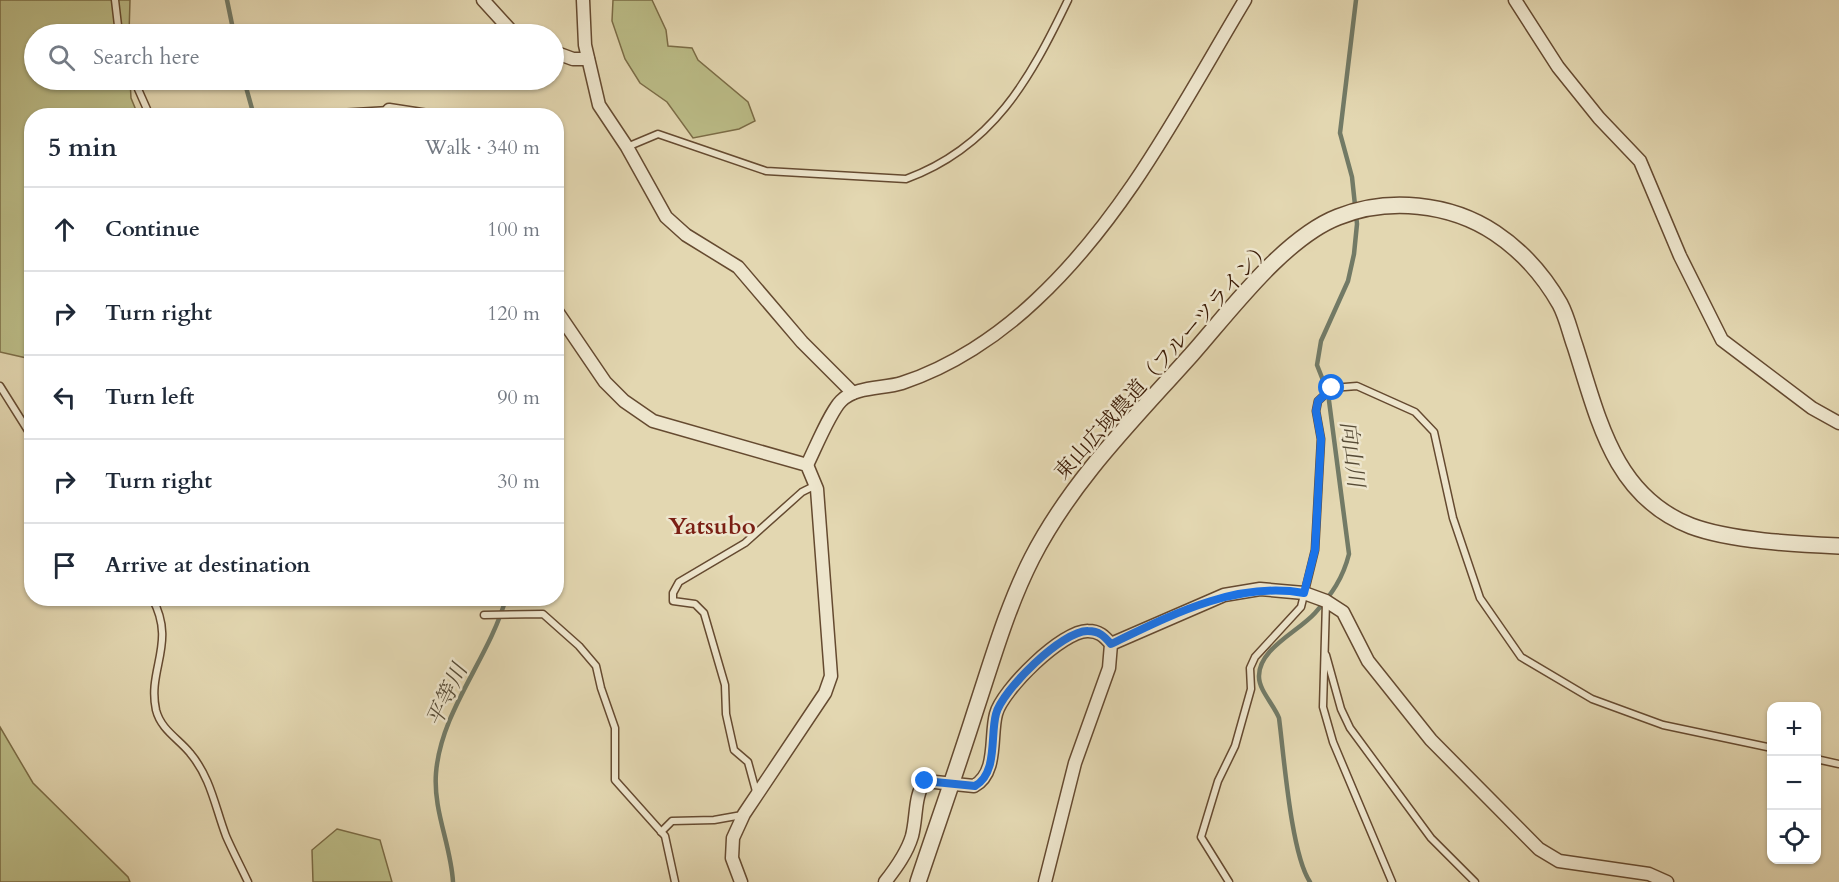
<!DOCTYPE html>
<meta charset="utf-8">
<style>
:root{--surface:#fff;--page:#f2f2f3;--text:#1f2937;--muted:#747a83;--line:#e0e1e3}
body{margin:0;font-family:Cardo,"Noto Serif JP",serif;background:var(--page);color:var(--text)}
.controls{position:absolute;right:18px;bottom:18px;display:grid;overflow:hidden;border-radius:12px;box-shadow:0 2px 4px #0004}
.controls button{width:54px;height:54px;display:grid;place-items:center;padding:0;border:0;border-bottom:2px solid var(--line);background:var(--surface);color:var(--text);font:30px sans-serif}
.stop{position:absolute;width:18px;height:18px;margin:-14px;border:4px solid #1a73e8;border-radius:50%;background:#fff}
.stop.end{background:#1a73e8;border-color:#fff;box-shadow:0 2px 6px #0008}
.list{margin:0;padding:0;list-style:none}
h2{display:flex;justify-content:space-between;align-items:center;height:78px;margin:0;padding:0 24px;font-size:26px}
h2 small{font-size:20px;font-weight:400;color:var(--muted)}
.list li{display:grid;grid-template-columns:39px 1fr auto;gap:18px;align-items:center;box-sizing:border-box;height:84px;padding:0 24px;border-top:2px solid var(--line)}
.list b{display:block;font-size:22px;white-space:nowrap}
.list em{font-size:20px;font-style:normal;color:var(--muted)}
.icon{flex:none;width:33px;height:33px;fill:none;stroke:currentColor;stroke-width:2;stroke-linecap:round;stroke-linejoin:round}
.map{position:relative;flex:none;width:1839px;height:882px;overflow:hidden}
.search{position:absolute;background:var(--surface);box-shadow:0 2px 4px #0004;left:24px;top:24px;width:540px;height:66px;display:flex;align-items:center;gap:15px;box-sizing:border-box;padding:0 21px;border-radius:33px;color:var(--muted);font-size:22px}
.panel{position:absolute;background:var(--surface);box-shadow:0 2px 4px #0004;left:24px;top:108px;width:540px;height:498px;border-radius:24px}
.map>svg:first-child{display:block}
.green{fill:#bbbc87;stroke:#7b6c46;stroke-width:1.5}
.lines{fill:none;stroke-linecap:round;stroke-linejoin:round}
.stream{stroke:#727a66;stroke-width:4.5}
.service-casing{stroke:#654a30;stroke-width:9}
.minor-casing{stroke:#654a30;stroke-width:15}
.tertiary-casing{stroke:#654a30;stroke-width:18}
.service{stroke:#ede5cc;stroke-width:6}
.minor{stroke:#ede5cc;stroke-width:12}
.tertiary{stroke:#ede5cc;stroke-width:15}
.route{stroke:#1a73e8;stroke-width:8}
.labels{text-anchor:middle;stroke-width:5;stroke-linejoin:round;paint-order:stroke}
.street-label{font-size:21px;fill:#3b1b05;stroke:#ede5cc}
.water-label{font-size:22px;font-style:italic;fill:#564b36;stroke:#ede5cc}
.quarter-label{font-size:24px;font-weight:bold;fill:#7a1f14;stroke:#ede5cc}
</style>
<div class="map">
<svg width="1839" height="882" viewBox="0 0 1839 882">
<rect width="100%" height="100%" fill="#e3d7b1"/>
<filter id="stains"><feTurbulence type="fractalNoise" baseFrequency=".00333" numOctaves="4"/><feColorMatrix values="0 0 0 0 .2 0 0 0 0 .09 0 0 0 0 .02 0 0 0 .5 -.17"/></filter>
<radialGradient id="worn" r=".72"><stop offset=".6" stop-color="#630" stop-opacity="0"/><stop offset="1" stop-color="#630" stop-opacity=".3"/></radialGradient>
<g class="green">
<path d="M0 0H130L129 34H34V80H130L131 98 138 115 32 116 31 359 0 352Z"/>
<path d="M613 0H652L666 30 668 46 692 48 698 60 748 102 755 121 739 129 693 138 667 102 640 83 625 59 612 21Z"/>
<path d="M0 727 33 783 128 877 130 882H0Z"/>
<path d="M337 829 380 840 392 882H313L312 850Z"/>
</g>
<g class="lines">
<g class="stream">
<path d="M227 0 234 34"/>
<path d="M244 80 254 116"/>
<path d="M453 882C451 845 433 811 436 773 441 710 489 659 506 598"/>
<path d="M1310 882C1291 854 1284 756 1279 718 1274 705 1259 690 1259 677 1258 649 1298 632 1315 613 1332 594 1343 578 1349 554L1328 393 1317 365 1321 341 1348 281 1354 254 1357 224 1352 177 1340 133 1356 0"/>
</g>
<defs>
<g id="service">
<path d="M115 0 119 34"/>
<path d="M134 80 150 116"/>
<path d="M288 116 389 110"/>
<path d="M627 147 658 134 766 171 906 179C993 147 1030 79 1068 0"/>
<path d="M0 386 32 437"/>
<path d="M152 598C177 643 147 669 156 710 161 730 179 739 190 753 211 778 215 807 226 836 233 852 241 867 248 882"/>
<path d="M1326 602 1323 707 1333 742 1392 882"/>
<path d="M484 615 543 614 579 646 596 666 601 688 615 728V780L665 836 675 882"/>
<path d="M1326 655 1341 709 1350 728 1431 838 1475 882"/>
<path d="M1816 759 1839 764"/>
<path d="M757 795 748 762 734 750 726 714 725 685 704 613 695 604 673 601V593L679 582 745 543 802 492 816 485"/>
<path d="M661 832 672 821 714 820 742 815"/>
<path d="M1229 882 1201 837 1218 781 1235 746 1251 689 1250 668 1255 657 1301 607 1315 550 1321 439 1316 411 1318 401 1332 388 1357 386 1415 412 1434 432 1453 518 1480 598 1521 657 1592 699 1663 725 1772 748"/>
</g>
<g id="minor">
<path d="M483 0 514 34"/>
<path d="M583 0 585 45 599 105 627 147 666 217 686 235 738 267 802 342 853 393"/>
<path d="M1515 0 1558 67 1599 118 1640 161 1680 256 1722 340 1812 408 1839 423"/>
<path d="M554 52 573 59H588"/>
<path d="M389 110 428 116"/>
<path d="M556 310 605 382 624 401 653 421 807 465 817 489 831 676 825 693 744 814 733 838 732 858 741 882"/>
<path d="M807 465C815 449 830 412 841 401 856 386 883 389 902 383 951 367 998 336 1036 300 1126 216 1182 105 1245 0"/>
<path d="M1111 644 1224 595 1260 589 1304 593 1326 601 1343 612 1368 661 1431 740 1539 849 1559 861 1649 874 1667 882"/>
<path d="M885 882C896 868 907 853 912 836 917 817 914 796 925 781L974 786C998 773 990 736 996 714 1002 690 1063 630 1088 631 1099 631 1104 636 1111 644L1109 668 1075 763 1045 882"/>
</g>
<path id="tertiary" d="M918 882C937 825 957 769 975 712 992 661 1007 607 1032 558 1072 480 1134 419 1192 354 1230 311 1284 238 1338 217 1388 197 1450 203 1495 233 1522 251 1544 276 1560 304 1567 317 1570 332 1575 346 1598 417 1613 496 1691 526 1731 541 1796 544 1839 546"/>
</defs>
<use href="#service" class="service-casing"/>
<use href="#minor" class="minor-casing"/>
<use href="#tertiary" class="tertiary-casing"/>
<use href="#service" class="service"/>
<use href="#minor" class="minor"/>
<use href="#tertiary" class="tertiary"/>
</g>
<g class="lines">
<path class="route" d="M925 781 975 786C998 773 990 736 996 714 1002 690 1063 630 1088 631 1099 631 1104 636 1111 644 1171 615 1236 581 1304 593L1315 550 1321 439 1316 411 1318 401 1332 388"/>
</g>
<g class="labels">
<g class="street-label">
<text transform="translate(1163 360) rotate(-48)" y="7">東山広域農道（フルーツライン）</text>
</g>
<g class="water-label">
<text transform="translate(1353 454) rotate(83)" y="8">向山川</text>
<text transform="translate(446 695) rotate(-65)" y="8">平等川</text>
</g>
<g class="quarter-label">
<text x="712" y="534">Yatsubo</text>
</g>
</g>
<rect width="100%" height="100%" filter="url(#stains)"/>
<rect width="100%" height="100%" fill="url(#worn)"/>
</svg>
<div class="controls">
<button>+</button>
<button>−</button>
<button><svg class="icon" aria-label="locate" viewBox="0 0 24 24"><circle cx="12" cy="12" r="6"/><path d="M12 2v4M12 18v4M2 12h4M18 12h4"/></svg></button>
</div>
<div class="stop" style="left:1332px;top:388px"></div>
<div class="stop end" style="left:925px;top:781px"></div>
<div class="search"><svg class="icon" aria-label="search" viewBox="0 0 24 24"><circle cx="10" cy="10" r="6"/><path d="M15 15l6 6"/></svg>Search here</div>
<section class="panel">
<h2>5 min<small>Walk · 340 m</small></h2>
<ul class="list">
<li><svg class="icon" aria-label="ahead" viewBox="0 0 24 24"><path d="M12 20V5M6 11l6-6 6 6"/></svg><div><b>Continue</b></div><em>100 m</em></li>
<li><svg class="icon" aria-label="right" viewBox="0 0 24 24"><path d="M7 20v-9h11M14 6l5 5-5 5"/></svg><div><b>Turn right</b></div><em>120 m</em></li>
<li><svg class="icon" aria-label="left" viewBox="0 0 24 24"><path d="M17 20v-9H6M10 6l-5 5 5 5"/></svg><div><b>Turn left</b></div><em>90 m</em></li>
<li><svg class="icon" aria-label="right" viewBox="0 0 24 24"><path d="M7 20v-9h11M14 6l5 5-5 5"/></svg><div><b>Turn right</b></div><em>30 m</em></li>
<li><svg class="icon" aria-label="arrive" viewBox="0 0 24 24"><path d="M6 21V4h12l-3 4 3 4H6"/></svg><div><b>Arrive at destination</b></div></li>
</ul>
</section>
</div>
